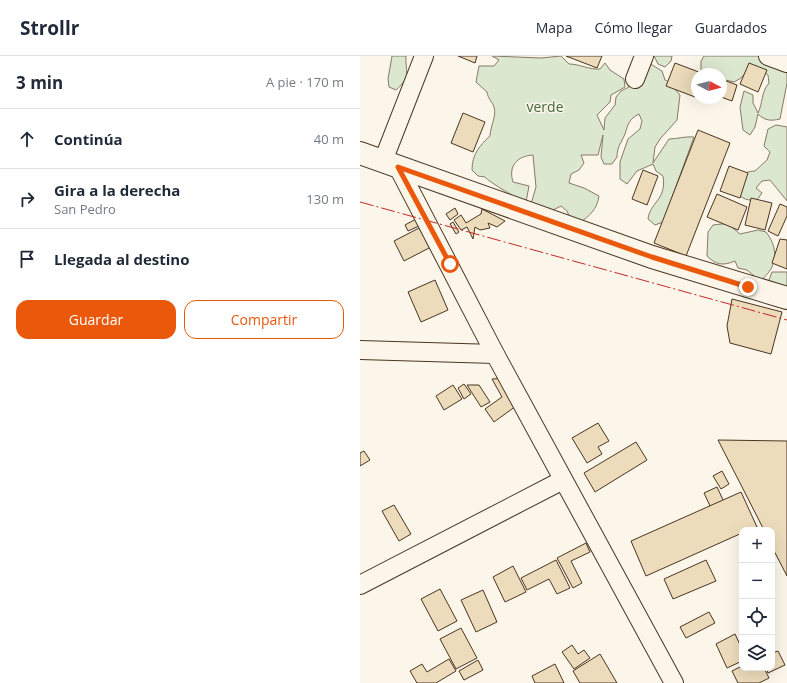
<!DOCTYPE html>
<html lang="es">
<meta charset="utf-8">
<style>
:root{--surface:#fff;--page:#f2f2f3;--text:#1f2937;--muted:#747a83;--line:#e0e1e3;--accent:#ea580c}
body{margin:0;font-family:"Open Sans",sans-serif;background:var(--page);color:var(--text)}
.controls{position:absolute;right:12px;bottom:12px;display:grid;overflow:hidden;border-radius:8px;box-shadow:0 4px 16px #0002}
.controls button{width:36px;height:36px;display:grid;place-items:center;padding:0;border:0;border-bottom:1px solid var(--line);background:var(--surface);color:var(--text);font:20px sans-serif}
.compass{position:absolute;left:331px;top:12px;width:36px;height:36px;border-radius:50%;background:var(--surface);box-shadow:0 4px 16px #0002;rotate:97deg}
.stop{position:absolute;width:12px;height:12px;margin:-9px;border:3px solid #ea580c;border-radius:50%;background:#fff}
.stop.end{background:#ea580c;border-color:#fff;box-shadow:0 1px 4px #0008}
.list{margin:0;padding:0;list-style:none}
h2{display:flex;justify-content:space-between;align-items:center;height:52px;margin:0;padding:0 16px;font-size:17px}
h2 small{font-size:13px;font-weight:400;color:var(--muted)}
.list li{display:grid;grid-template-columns:26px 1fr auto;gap:12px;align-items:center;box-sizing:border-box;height:60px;padding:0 16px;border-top:1px solid var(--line)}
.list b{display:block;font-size:15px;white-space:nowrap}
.list p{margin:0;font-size:13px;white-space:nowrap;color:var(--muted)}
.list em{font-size:13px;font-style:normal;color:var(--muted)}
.actions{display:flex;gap:8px;padding:12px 16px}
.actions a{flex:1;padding:9px 0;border:1px solid var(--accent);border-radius:12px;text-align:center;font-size:14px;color:var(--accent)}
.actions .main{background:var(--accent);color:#fff}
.icon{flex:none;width:22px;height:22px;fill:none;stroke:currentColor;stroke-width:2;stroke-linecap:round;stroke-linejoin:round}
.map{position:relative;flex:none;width:427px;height:627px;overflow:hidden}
header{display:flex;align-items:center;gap:24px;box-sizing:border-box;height:56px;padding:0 20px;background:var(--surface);border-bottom:1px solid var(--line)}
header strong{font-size:19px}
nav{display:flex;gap:22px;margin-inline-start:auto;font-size:14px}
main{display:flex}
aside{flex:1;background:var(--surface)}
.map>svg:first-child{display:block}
.green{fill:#dce7d0;stroke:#887966}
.building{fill:#ecdcbc;stroke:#4a3520}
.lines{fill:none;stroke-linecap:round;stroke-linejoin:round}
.minor-casing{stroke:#4a3520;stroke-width:20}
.secondary-casing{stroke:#4a3520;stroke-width:24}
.minor{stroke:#fbf6e9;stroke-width:18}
.secondary{stroke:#fbf6e9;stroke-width:22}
.power{stroke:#c62828;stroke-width:1;stroke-dasharray:14 3 2 3;stroke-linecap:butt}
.route{stroke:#ea580c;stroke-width:5}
.labels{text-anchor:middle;stroke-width:3;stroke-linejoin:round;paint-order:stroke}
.park-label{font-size:14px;fill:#436837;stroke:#fbf6e9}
</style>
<header>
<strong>Strollr</strong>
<nav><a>Mapa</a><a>Cómo llegar</a><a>Guardados</a></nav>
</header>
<main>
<aside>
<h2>3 min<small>A pie · 170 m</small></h2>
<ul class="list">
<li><svg class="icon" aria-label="ahead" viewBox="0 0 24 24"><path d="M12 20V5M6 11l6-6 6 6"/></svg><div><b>Continúa</b></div><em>40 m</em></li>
<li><svg class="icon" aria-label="right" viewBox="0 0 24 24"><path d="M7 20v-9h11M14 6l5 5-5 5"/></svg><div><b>Gira a la derecha</b><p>San Pedro</p></div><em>130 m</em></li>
<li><svg class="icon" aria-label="arrive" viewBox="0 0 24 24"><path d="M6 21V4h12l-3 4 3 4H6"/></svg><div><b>Llegada al destino</b></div></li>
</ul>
<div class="actions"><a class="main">Guardar</a><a>Compartir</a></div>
</aside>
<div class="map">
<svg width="427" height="627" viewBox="0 0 427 627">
<rect width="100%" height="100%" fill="#fbf6e9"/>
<g class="green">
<path d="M32 0H46C45 16 52 20 36 34L29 31 28 23Z"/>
<path d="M132 0 181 2 201 0 209 8C220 8 229 14 240 13L245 7 250 14 264 23 265 31 251 39 250 46 237 59 244 74 245 62 255 49 256 41 261 35 269 31 271 24 289 7 302 15 305 24 309 26 320 39 317 64 300 83 295 91 293 107 309 83C318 83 325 80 334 81L303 166 295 169 288 163C290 146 307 144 303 120L296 115 293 108 277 115 267 128 260 123V106L268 83 280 73 282 65 279 58C269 63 268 68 265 78 261 87 257 91 257 101L252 108H244L241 101 243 79 238 99H221L224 107 219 114 211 118 209 127 224 132 239 140C237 153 230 160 219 167L211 164 207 155 201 150 193 154 171 148 176 131 173 99C157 100 148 110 153 126L169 130 166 146C159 144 129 126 125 121L118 120 112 114C112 99 119 90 130 80 130 71 137 60 134 51 132 45 128 43 127 36L116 26 119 10H134L139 4Z"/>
<path d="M294 0H312L311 5 305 11 298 8Z"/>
<path d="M344 0H427V27L420 63C411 65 405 65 398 58L395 71 390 79 383 74 380 51 384 35 393 39V47L398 57C403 47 401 36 409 27L408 19 402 14 387 15 381 22 374 26 361 23V18H341V5Z"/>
<path d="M416 69 427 71V145L410 124 402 125 396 132 402 137 397 144C388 145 382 143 376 136 380 123 381 115 395 115L407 104 410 96 404 90 408 73Z"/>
<path d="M361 168H368L380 178 398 174 406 176C419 193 418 211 400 225L387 214 378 212 375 205C363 210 356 209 347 200L348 176 353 169Z"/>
<path d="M412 216H427V235L408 232 409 224Z"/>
</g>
<g class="building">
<path d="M98 0H117L115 7Z"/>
<path d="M206 0H242L237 12Z"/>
<path d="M315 7 344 18H337V35L335 41 306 30Z"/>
<path d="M389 7 407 14 398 36 380 28Z"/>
<path d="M361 23 377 29 372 45 361 41Z"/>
<path d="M103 57 125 66 113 96 91 87Z"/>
<path d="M338 74 370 87 326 200 294 187Z"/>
<path d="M369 110 388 117 380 142 360 135Z"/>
<path d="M283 114 298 120 287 149 272 143Z"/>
<path d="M357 138 387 151 378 174 347 161Z"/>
<path d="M391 142 412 147 405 174 385 169Z"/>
<path d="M420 148 427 151V160L418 180 408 175Z"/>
<path d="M95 152 98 158 90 164 86 158Z"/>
<path d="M122 153 145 165 137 171 128 167 130 172 120 174 115 171 113 183 107 171 101 174 94 164 101 159 106 167 121 158Z"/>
<path d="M56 163 59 170 48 175 45 169Z"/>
<path d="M93 166 99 176 96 178 90 168Z"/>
<path d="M61 171 71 191 44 205 34 185Z"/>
<path d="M420 183 427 184V213L412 207Z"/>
<path d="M75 224 88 254 61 266 48 236Z"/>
<path d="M372 243 422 256 411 298 370 287 367 270Z"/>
<path d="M146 322 156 350 134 366 125 353 142 341 132 323Z"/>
<path d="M104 328 111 338 104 343 98 332Z"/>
<path d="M93 329 102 343 84 354 76 340Z"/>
<path d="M107 329H119L130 346 121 351Z"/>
<path d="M238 367 249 385 238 391 242 398 227 407 212 382Z"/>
<path d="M358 384 427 385V520L412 491V474H404Z"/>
<path d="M276 386 287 404 235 436 224 417Z"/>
<path d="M4 395 10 404 0 410V397Z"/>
<path d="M362 415 369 428 361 433 353 420Z"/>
<path d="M357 431 364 446 351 452 344 437Z"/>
<path d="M381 436 397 471 390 474H382V477L286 520 271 485Z"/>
<path d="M34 449 51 478 39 485 22 455Z"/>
<path d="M226 487 230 496 211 505 222 527 213 532 197 502Z"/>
<path d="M196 504 210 532 197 538 189 523 167 534 161 522Z"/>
<path d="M346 504 356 525 313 543 304 523Z"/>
<path d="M153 510 166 536 145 546 133 521Z"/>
<path d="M80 533 97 565 78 575 61 543Z"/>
<path d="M123 534 137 566 116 576 101 544Z"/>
<path d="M349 556 355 567 326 582 320 571Z"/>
<path d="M101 572 117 602 96 613 80 583Z"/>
<path d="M375 578 382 593V605L367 612 356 588Z"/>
<path d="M212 589 218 598 224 594 230 602 214 613 202 596Z"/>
<path d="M418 595 425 609 408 617 406 612H412V597Z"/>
<path d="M240 598 257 627H220L213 615Z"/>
<path d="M89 603 96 615 76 627H57L50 615 62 608 67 616Z"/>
<path d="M118 604 123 614 104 624 99 615Z"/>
<path d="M195 608 204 627H175L172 620Z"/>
<path d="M382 610V612H404L409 622 399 627H378L372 615Z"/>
</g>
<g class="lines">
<defs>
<g id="minor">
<path d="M408 0 427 7"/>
<path d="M275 23 284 0"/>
<path d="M23 105 64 0"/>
<path d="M38 111 135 298 314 627"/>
<path d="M0 294 135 298"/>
<path d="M0 529 203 424"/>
</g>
<path id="secondary" d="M0 97 292 201 427 242"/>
</defs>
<use href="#minor" class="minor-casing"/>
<use href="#secondary" class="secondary-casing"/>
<use href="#minor" class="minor"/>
<use href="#secondary" class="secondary"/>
<path class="power" d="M0 146 427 264"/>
</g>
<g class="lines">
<path class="route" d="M90 208 38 111 292 201 388 231"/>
</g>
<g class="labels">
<g class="park-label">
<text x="185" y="56">verde</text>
</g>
</g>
</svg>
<div class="controls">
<button>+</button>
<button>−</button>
<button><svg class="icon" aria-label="locate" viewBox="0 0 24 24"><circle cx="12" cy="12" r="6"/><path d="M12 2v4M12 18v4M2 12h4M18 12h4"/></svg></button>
<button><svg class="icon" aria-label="layers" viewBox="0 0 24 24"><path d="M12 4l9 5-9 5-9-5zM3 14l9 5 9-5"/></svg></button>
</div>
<svg class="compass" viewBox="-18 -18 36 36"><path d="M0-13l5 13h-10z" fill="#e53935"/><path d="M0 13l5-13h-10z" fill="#747a83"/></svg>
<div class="stop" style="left:90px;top:208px"></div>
<div class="stop end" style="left:388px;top:231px"></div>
</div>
</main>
